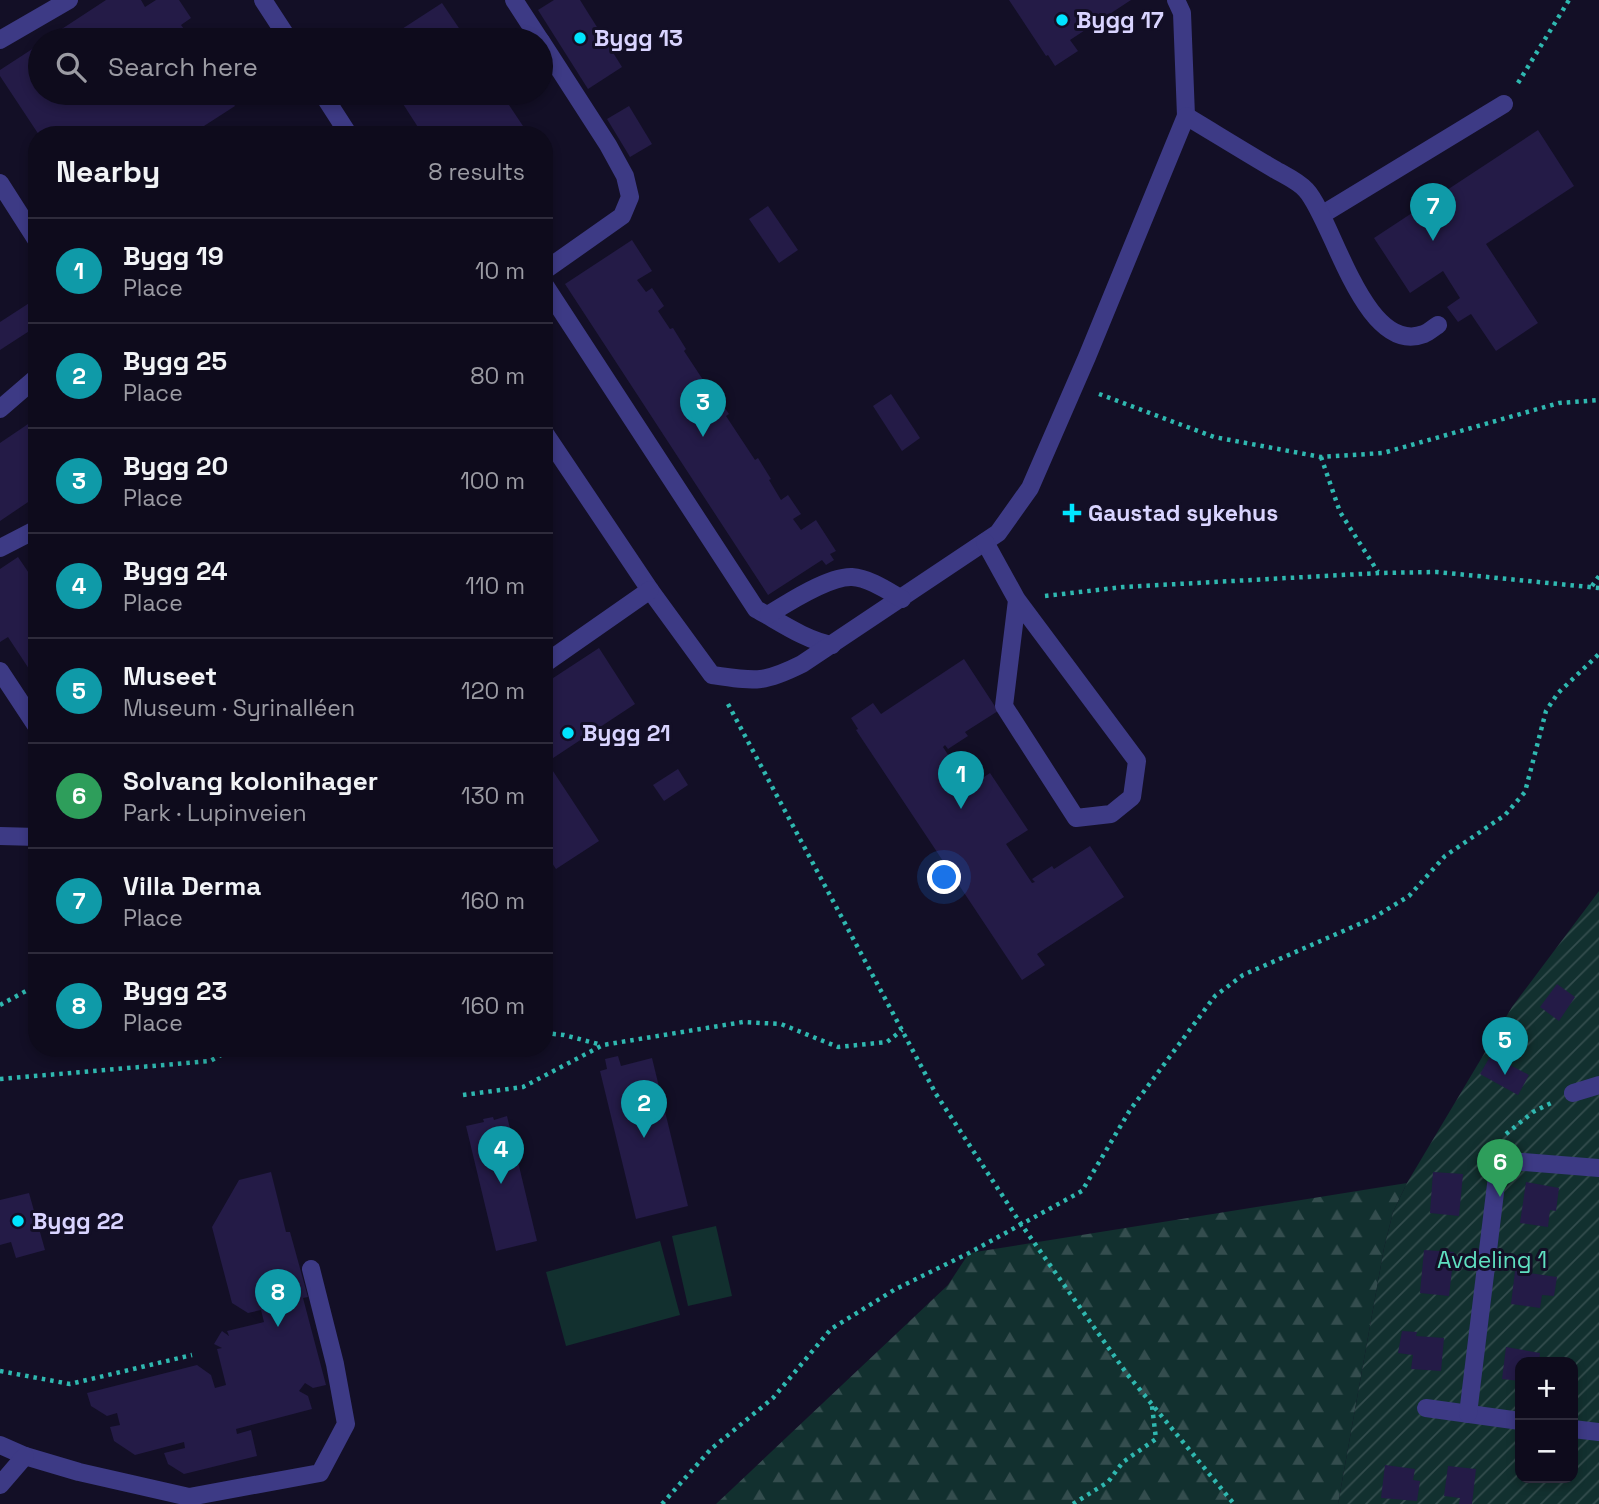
<!DOCTYPE html>
<meta charset="utf-8">
<style>
:root{--surface:#0e0b1c;--page:#1c1929;--text:#f1f3f6;--muted:#9b9ba3;--line:#2e2b3b;--accent:#00e5ff}
body{margin:0;font-family:"Space Grotesk",sans-serif;background:var(--page);color:var(--text)}
.controls{position:absolute;right:21px;bottom:21px;display:grid;overflow:hidden;border-radius:14px;box-shadow:0 4px 10px #0003}
.controls button{width:63px;height:63px;display:grid;place-items:center;padding:0;border:0;border-bottom:2px solid var(--line);background:var(--surface);color:var(--text);font:35px sans-serif}
.you{position:absolute;left:945px;top:878px;width:24px;height:24px;margin:-18px;border:5px solid #fff;border-radius:50%;background:#1a73e8;box-shadow:0 0 0 10px #1a73e833}
.badge{display:grid;place-items:center;width:46px;height:46px;border-radius:50%;background:var(--accent);color:#fff;font-size:23px;font-weight:700}
.pin{position:absolute;translate:-50% -58px;filter:drop-shadow(0 2px 4px #0008)}
.pin::after{content:'';position:absolute;top:37px;width:24px;height:21px;background:inherit;clip-path:polygon(0 0,100% 0,50% 100%)}
.list{margin:0;padding:0;list-style:none}
h2{display:flex;justify-content:space-between;align-items:center;height:91px;margin:0;padding:0 28px;font-size:30px}
h2 small{font-size:23px;font-weight:400;color:var(--muted)}
.list li{display:grid;grid-template-columns:46px 1fr auto;gap:21px;align-items:center;box-sizing:border-box;height:105px;padding:0 28px;border-top:2px solid var(--line)}
.list b{display:block;font-size:26px;white-space:nowrap}
.list p{margin:0;font-size:23px;white-space:nowrap;color:var(--muted)}
.list em{font-size:23px;font-style:normal;color:var(--muted)}
.icon{flex:none;width:38px;height:38px;fill:none;stroke:currentColor;stroke-width:2;stroke-linecap:round;stroke-linejoin:round}
.map{position:relative;flex:none;width:1599px;height:1504px;overflow:hidden}
.search{position:absolute;background:var(--surface);box-shadow:0 4px 10px #0003;left:28px;top:28px;width:525px;height:77px;display:flex;align-items:center;gap:18px;box-sizing:border-box;padding:0 24px;border-radius:38px;color:var(--muted);font-size:26px}
.panel{position:absolute;background:var(--surface);box-shadow:0 4px 10px #0003;left:28px;top:126px;width:525px;height:931px;border-radius:28px}
.map>svg:first-child{display:block}
.forest{fill:url(#forest-firs)}
.garden{fill:url(#garden-furrows);fill-rule:evenodd}
.pitch{fill:#12302f}
.building{fill:#241b47}
.lines{fill:none;stroke-linecap:round;stroke-linejoin:round}
.path{stroke:#2fb8b0;stroke-width:4.5;stroke-dasharray:3.5 5;stroke-linecap:butt}
.service{stroke:#3d3a85;stroke-width:18}
.minor{stroke:#3d3a85;stroke-width:18}
.poi-dot{fill:#00e5ff;stroke:#130f26;stroke-width:2.5}
.labels{text-anchor:middle;stroke-width:6;stroke-linejoin:round;paint-order:stroke}
.poi-label{font-size:23px;font-weight:bold;fill:#d9d4ff;stroke:#130f26;text-anchor:start}
.park-label{font-size:23px;fill:#5fe0c0;stroke:#130f26}
</style>
<div class="map">
<svg width="1599" height="1504" viewBox="0 0 1599 1504">
<defs>
<pattern id="forest-firs" width="22" height="20" patternUnits="userSpaceOnUse" patternTransform="scale(1.75)"><rect width="22" height="20" fill="#12302f"/><path d="M5 1l3.5 6h-7zM16 11l3.5 6h-7z" fill="#344d4e"/></pattern>
<pattern id="garden-furrows" width="10" height="10" patternUnits="userSpaceOnUse" patternTransform="scale(1.75)"><rect width="10" height="10" fill="#12302f"/><path d="M-1 1l2-2M0 10L10 0M9 11l2-2" fill="none" stroke="#344d4e"/></pattern>
</defs>
<rect width="100%" height="100%" fill="#130f26"/>
<path class="forest" d="M1407 1183 1393 1212 1384 1248 1338 1504H716L948 1285 969 1253Z"/>
<path class="garden" d="M1599 891V1504H1338L1384 1248 1393 1212 1407 1183 1512 1007ZM1520 1362H1573V1478H1520Z"/>
<g class="pitch">
<path d="M716 1226 732 1296 688 1306 672 1236Z"/>
<path d="M660 1241 680 1315 566 1346 546 1272Z"/>
</g>
<g class="building">
<path d="M106 0H141L145 7 156 0H179L191 18 181 25 192 40H45Z"/>
<path d="M554 0H580L622 67 588 89 538 10Z"/>
<path d="M1009 0H1131L1070 40 1078 51 1055 66 1048 55 1046 56Z"/>
<path d="M442 3 467 40H385Z"/>
<path d="M40 44V93H226L235 106 190 135H39L0 76V70Z"/>
<path d="M396 93H501L529 135H423Z"/>
<path d="M629 106 652 144 630 157 607 119Z"/>
<path d="M1538 130 1574 186 1486 244 1538 323 1496 351 1471 314 1458 322 1447 307 1460 298 1443 271 1410 293 1374 238Z"/>
<path d="M768 206 798 250 779 263 749 219Z"/>
<path d="M632 240 652 271 637 280 646 292 652 288 664 306 658 311 670 329 673 328 686 349 684 351 713 395 715 394 729 414 726 416 755 460 758 458 771 479 769 480 781 500 788 495 801 514 793 519 801 530 816 520 836 551 830 554 834 560 826 565 822 560 768 595 565 284Z"/>
<path d="M37 298V326L0 350V322Z"/>
<path d="M891 394 920 438 902 451 873 406Z"/>
<path d="M37 418V496L0 521V443Z"/>
<path d="M18 557 37 585V681L8 637 0 642V569Z"/>
<path d="M599 648 635 704 547 762 599 841 556 869 544 851V684Z"/>
<path d="M964 659 998 711 965 732 968 736 948 749 945 745 943 747 969 787 990 773 1028 830 1006 844 1032 883 1035 882 1032 879 1052 866 1054 869 1090 846 1124 897 1037 954 1045 965 1022 980 856 730 858 729 851 718 873 703 881 714Z"/>
<path d="M678 769 688 785 664 801 653 785Z"/>
<path d="M1557 984 1575 997 1559 1021 1540 1007Z"/>
<path d="M1491 1055 1529 1075 1518 1095 1480 1074Z"/>
<path d="M618 1056 621 1066 652 1058 688 1206 636 1219 600 1071 607 1069 605 1059Z"/>
<path d="M507 1116 537 1241 496 1251 466 1126 484 1122 483 1119 493 1117 494 1120Z"/>
<path d="M271 1172 286 1232H290L308 1297 303 1298 326 1385 313 1388 305 1383 299 1391 308 1396 312 1409 236 1429 237 1434 251 1430 257 1456 184 1474 168 1464 164 1453 185 1448 184 1442 135 1455 114 1441 110 1427 120 1425 117 1413 107 1416 91 1406 87 1393 197 1365 211 1375 215 1388 226 1385 217 1349 222 1348 214 1344 220 1334 222 1331 229 1336 227 1331 264 1322 261 1310 248 1313 232 1303 212 1227 239 1180Z"/>
<path d="M1433 1172 1463 1174 1459 1216 1430 1213Z"/>
<path d="M1526 1182 1559 1188 1556 1211 1550 1210 1548 1227 1520 1223Z"/>
<path d="M29 1193 45 1250 16 1258 11 1242 0 1245V1200Z"/>
<path d="M1424 1250 1454 1252 1449 1296 1420 1293Z"/>
<path d="M1515 1271 1557 1277 1554 1296 1542 1295 1540 1308 1511 1304Z"/>
<path d="M1402 1331 1417 1332 1416 1336 1444 1338 1441 1371 1411 1369 1413 1355 1398 1353Z"/>
<path d="M1506 1347 1540 1353 1539 1362H1520V1381L1502 1379Z"/>
<path d="M1385 1465 1415 1469 1413 1480 1420 1481 1417 1501 1381 1498Z"/>
<path d="M1448 1466 1476 1469 1472 1504H1459L1460 1498 1444 1496Z"/>
</g>
<g class="lines">
<g class="path">
<path d="M1518 83 1569 0"/>
<path d="M1099 394 1214 437 1321 457 1383 453 1559 403 1599 400"/>
<path d="M1321 457 1340 512 1378 572"/>
<path d="M1592 586 1599 576"/>
<path d="M1045 596 1123 587 1379 573 1437 572 1599 588"/>
<path d="M728 704 936 1094 1021 1224 1127 1374 1234 1504"/>
<path d="M0 1005 37 985"/>
<path d="M544 1033 564 1035 602 1045"/>
<path d="M0 1079 210 1061 234 1048"/>
<path d="M463 1095 523 1087 603 1045 743 1022 781 1024 838 1047 887 1042 902 1030"/>
<path d="M1506 1134 1533 1112 1551 1103"/>
<path d="M0 1371 70 1384 192 1355"/>
<path d="M662 1504 711 1449 773 1398 831 1329 894 1290 969 1253 1082 1191 1130 1110 1215 996 1243 975 1373 918 1409 896 1445 856 1505 815 1525 792 1546 711 1558 693 1599 654"/>
<path d="M1073 1504 1108 1482 1123 1462 1156 1439 1152 1406"/>
</g>
<g class="service">
<path d="M263 0 289 40"/>
<path d="M514 0 540 40"/>
<path d="M1176 0 1182 13 1186 116"/>
<path d="M0 40 69 0"/>
<path d="M541 41 608 145 625 176 630 197 622 216 544 271"/>
<path d="M322 93 349 135"/>
<path d="M0 183 37 241"/>
<path d="M1323 214 1504 104"/>
<path d="M544 284 756 609C780 622 805 640 832 645"/>
<path d="M0 409 37 377"/>
<path d="M544 432 650 590 712 675C755 681 762 684 802 664L998 533 1030 488 1087 357 1186 116C1216 134 1245 152 1274 169 1284 175 1298 181 1306 190 1333 219 1364 357 1424 334 1429 332 1433 328 1438 325"/>
<path d="M985 542 1017 600 1137 761 1132 797 1111 814 1076 818 1004 706 1017 600"/>
<path d="M0 548 37 529"/>
<path d="M768 615C787 603 829 576 852 577 869 578 888 591 902 599"/>
<path d="M544 664 650 590"/>
<path d="M0 671 37 727"/>
<path d="M0 836 37 837"/>
<path d="M0 1445 25 1456 79 1472 189 1497 320 1473 346 1424 335 1364 311 1269"/>
<path d="M0 1485 25 1456"/>
</g>
<g class="minor">
<path d="M1573 1093 1599 1085"/>
<path d="M1426 1408 1520 1421"/>
<path d="M1468 1414 1499 1160 1599 1168"/>
<path d="M1573 1429 1599 1432"/>
</g>
</g>
<g class="poi-dot">
<circle cx="1062" cy="20" r="7"/>
<circle cx="580" cy="38" r="7"/>
<path d="M1068.5 502.5h7v7h7v7h-7v7h-7v-7h-7v-7h7z"/>
<circle cx="568" cy="733" r="7"/>
<circle cx="18" cy="1221" r="7"/>
</g>
<g class="labels">
<g class="poi-label">
<text x="1076" y="28">Bygg 17</text>
<text x="594" y="46">Bygg 13</text>
<text x="1088" y="521">Gaustad sykehus</text>
<text x="582" y="741">Bygg 21</text>
<text x="32" y="1229">Bygg 22</text>
</g>
<g class="park-label">
<text x="1492" y="1268">Avdeling 1</text>
</g>
</g>
</svg>
<div class="controls">
<button>+</button>
<button>−</button>
</div>
<div class="you"></div>
<div class="pin badge" style="left:961px;top:809px;background:#0f9aa8">1</div>
<div class="pin badge" style="left:644px;top:1138px;background:#0f9aa8">2</div>
<div class="pin badge" style="left:703px;top:437px;background:#0f9aa8">3</div>
<div class="pin badge" style="left:501px;top:1184px;background:#0f9aa8">4</div>
<div class="pin badge" style="left:1505px;top:1075px;background:#0f9aa8">5</div>
<div class="pin badge" style="left:1500px;top:1197px;background:#2e9e5b">6</div>
<div class="pin badge" style="left:1433px;top:241px;background:#0f9aa8">7</div>
<div class="pin badge" style="left:278px;top:1327px;background:#0f9aa8">8</div>
<div class="search"><svg class="icon" aria-label="search" viewBox="0 0 24 24"><circle cx="10" cy="10" r="6"/><path d="M15 15l6 6"/></svg>Search here</div>
<section class="panel">
<h2>Nearby<small>8 results</small></h2>
<ul class="list">
<li><span class="badge" style="background:#0f9aa8">1</span><div><b>Bygg 19</b><p>Place</p></div><em>10 m</em></li>
<li><span class="badge" style="background:#0f9aa8">2</span><div><b>Bygg 25</b><p>Place</p></div><em>80 m</em></li>
<li><span class="badge" style="background:#0f9aa8">3</span><div><b>Bygg 20</b><p>Place</p></div><em>100 m</em></li>
<li><span class="badge" style="background:#0f9aa8">4</span><div><b>Bygg 24</b><p>Place</p></div><em>110 m</em></li>
<li><span class="badge" style="background:#0f9aa8">5</span><div><b>Museet</b><p>Museum · Syrinalléen</p></div><em>120 m</em></li>
<li><span class="badge" style="background:#2e9e5b">6</span><div><b>Solvang kolonihager</b><p>Park · Lupinveien</p></div><em>130 m</em></li>
<li><span class="badge" style="background:#0f9aa8">7</span><div><b>Villa Derma</b><p>Place</p></div><em>160 m</em></li>
<li><span class="badge" style="background:#0f9aa8">8</span><div><b>Bygg 23</b><p>Place</p></div><em>160 m</em></li>
</ul>
</section>
</div>
